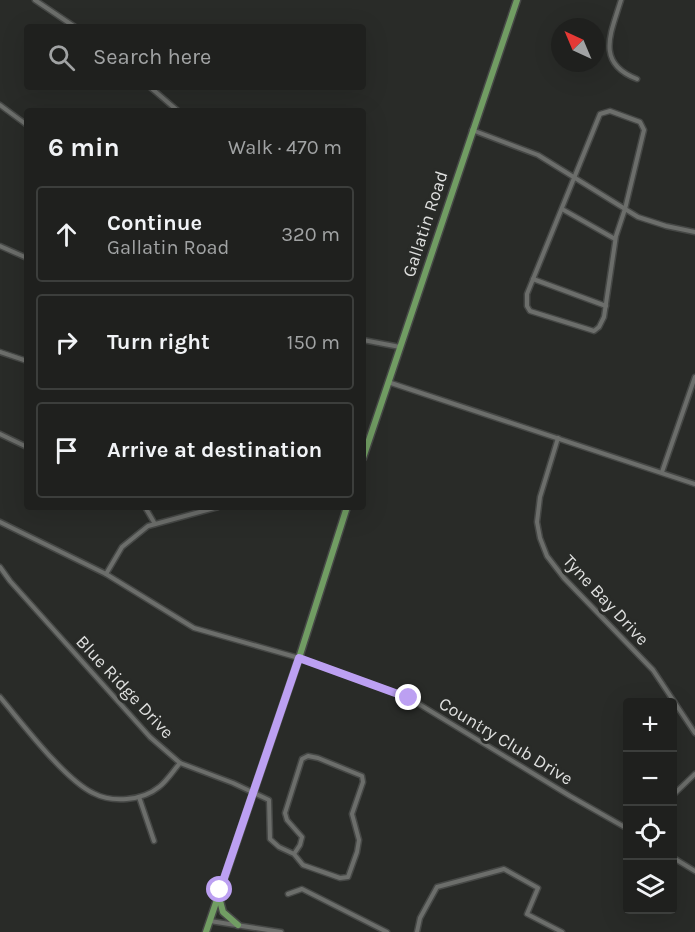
<!DOCTYPE html>
<meta charset="utf-8">
<style>
:root{--surface:#1f201e;--page:#272827;--text:#f1f3f6;--muted:#a1a3a4;--line:#3c3e3c}
body{margin:0;font-family:Karla,sans-serif;background:var(--page);color:var(--text)}
.controls{position:absolute;right:18px;bottom:18px;display:grid;overflow:hidden;border-radius:6px;box-shadow:0 6px 24px #0002}
.controls button{width:54px;height:54px;display:grid;place-items:center;padding:0;border:0;border-bottom:2px solid var(--line);background:var(--surface);color:var(--text);font:30px sans-serif}
.compass{position:absolute;left:551px;top:18px;width:54px;height:54px;border-radius:50%;background:var(--surface);box-shadow:0 6px 24px #0002;rotate:316deg}
.stop{position:absolute;width:18px;height:18px;margin:-14px;border:4px solid #bca0f2;border-radius:50%;background:#fff}
.stop.end{background:#bca0f2;border-color:#fff;box-shadow:0 2px 6px #0008}
.list{margin:0;padding:0;list-style:none}
h2{display:flex;justify-content:space-between;align-items:center;height:78px;margin:0;padding:0 24px;font-size:26px}
h2 small{font-size:20px;font-weight:400;color:var(--muted)}
.list li{display:grid;grid-template-columns:39px 1fr auto;gap:18px;align-items:center;box-sizing:border-box;height:96px;margin:0 12px 12px;padding:0 12px;border:2px solid var(--line);border-radius:6px}
.list b{display:block;font-size:22px;white-space:nowrap}
.list p{margin:0;font-size:20px;white-space:nowrap;color:var(--muted)}
.list em{font-size:20px;font-style:normal;color:var(--muted)}
.icon{flex:none;width:33px;height:33px;fill:none;stroke:currentColor;stroke-width:2;stroke-linecap:round;stroke-linejoin:round}
.map{position:relative;flex:none;width:695px;height:932px;overflow:hidden}
.search{position:absolute;background:var(--surface);box-shadow:0 6px 24px #0002;left:24px;top:24px;width:342px;height:66px;display:flex;align-items:center;gap:15px;box-sizing:border-box;padding:0 21px;border-radius:6px;color:var(--muted);font-size:22px}
.panel{position:absolute;background:var(--surface);box-shadow:0 6px 24px #0002;left:24px;top:108px;width:342px;height:402px;border-radius:6px}
.map>svg:first-child{display:block}
.lines{fill:none;stroke-linecap:round;stroke-linejoin:round}
.street-casing{stroke:#464846;stroke-width:7}
.primary-casing{stroke:#464846;stroke-width:9}
.street{stroke:#6c6e6b;stroke-width:4}
.primary{stroke:#719d63;stroke-width:6}
.route{stroke:#bca0f2;stroke-width:8}
.labels{text-anchor:middle;stroke-width:6;stroke-linejoin:round;paint-order:stroke}
.street-label{font-size:18px;fill:#dedfde;stroke:#292b28}
</style>
<div class="map">
<svg width="695" height="932" viewBox="0 0 695 932">
<rect width="100%" height="100%" fill="#292b28"/>
<g class="lines">
<defs>
<g id="street">
<path d="M35 0 75 27"/>
<path d="M621 0C611 33 595 63 637 79"/>
<path d="M150 87 178 111"/>
<path d="M0 105 27 125"/>
<path d="M610 111 640 122 644 130 625 209 616 236 604 317 599 327 594 331 530 311 527 306V294L600 114Z"/>
<path d="M472 130 538 155 638 217 666 226 695 232"/>
<path d="M562 209 615 239"/>
<path d="M0 246 27 258"/>
<path d="M533 279 606 306"/>
<path d="M363 340 400 347"/>
<path d="M0 352 27 361"/>
<path d="M388 382 695 484"/>
<path d="M0 434 27 447"/>
<path d="M558 438 540 497 537 522 540 538 547 556 564 578 653 670 695 733"/>
<path d="M662 472 695 377"/>
<path d="M145 507 155 524"/>
<path d="M0 522 106 574 194 628 299 658 409 698 570 796 628 829"/>
<path d="M0 567 10 581 150 737 180 763 233 783 269 800 270 839 279 847 294 854 300 845 302 837 287 820 285 813 302 759 308 756 318 758 362 776 363 782 352 814 359 840 357 852 348 877 340 878 303 865 294 854"/>
<path d="M106 574 122 547 148 526 218 507"/>
<path d="M0 697C22 723 64 779 93 793 112 803 142 801 159 787 167 781 173 771 180 763"/>
<path d="M672 796 695 774"/>
<path d="M139 797 154 841"/>
<path d="M672 857 695 871"/>
<path d="M288 894 302 889 387 932"/>
<path d="M210 921 281 932"/>
<path d="M417 932 420 918 437 887 504 869 538 888 527 914 562 932"/>
</g>
<g id="primary">
<path d="M363 458 517 0"/>
<path d="M219 897 223 912 238 925"/>
<path d="M206 932 299 658 347 507"/>
</g>
</defs>
<use href="#street" class="street-casing"/>
<use href="#primary" class="primary-casing"/>
<use href="#street" class="street"/>
<use href="#primary" class="primary"/>
</g>
<g class="lines">
<path class="route" d="M220 890 299 658 409 698"/>
</g>
<g class="labels">
<g class="street-label">
<text transform="translate(425 224) rotate(-72)" y="6">Gallatin Road</text>
<text transform="translate(606 600) rotate(47)" y="6">Tyne Bay Drive</text>
<text transform="translate(125 687) rotate(47)" y="6">Blue Ridge Drive</text>
<text transform="translate(506 741) rotate(31)" y="6">Country Club Drive</text>
</g>
</g>
</svg>
<div class="controls">
<button>+</button>
<button>−</button>
<button><svg class="icon" aria-label="locate" viewBox="0 0 24 24"><circle cx="12" cy="12" r="6"/><path d="M12 2v4M12 18v4M2 12h4M18 12h4"/></svg></button>
<button><svg class="icon" aria-label="layers" viewBox="0 0 24 24"><path d="M12 4l9 5-9 5-9-5zM3 14l9 5 9-5"/></svg></button>
</div>
<svg class="compass" viewBox="-18 -18 36 36"><path d="M0-13l5 13h-10z" fill="#e53935"/><path d="M0 13l5-13h-10z" fill="#a1a3a4"/></svg>
<div class="stop" style="left:220px;top:890px"></div>
<div class="stop end" style="left:409px;top:698px"></div>
<div class="search"><svg class="icon" aria-label="search" viewBox="0 0 24 24"><circle cx="10" cy="10" r="6"/><path d="M15 15l6 6"/></svg>Search here</div>
<section class="panel">
<h2>6 min<small>Walk · 470 m</small></h2>
<ul class="list">
<li><svg class="icon" aria-label="ahead" viewBox="0 0 24 24"><path d="M12 20V5M6 11l6-6 6 6"/></svg><div><b>Continue</b><p>Gallatin Road</p></div><em>320 m</em></li>
<li><svg class="icon" aria-label="right" viewBox="0 0 24 24"><path d="M7 20v-9h11M14 6l5 5-5 5"/></svg><div><b>Turn right</b></div><em>150 m</em></li>
<li><svg class="icon" aria-label="arrive" viewBox="0 0 24 24"><path d="M6 21V4h12l-3 4 3 4H6"/></svg><div><b>Arrive at destination</b></div></li>
</ul>
</section>
</div>
